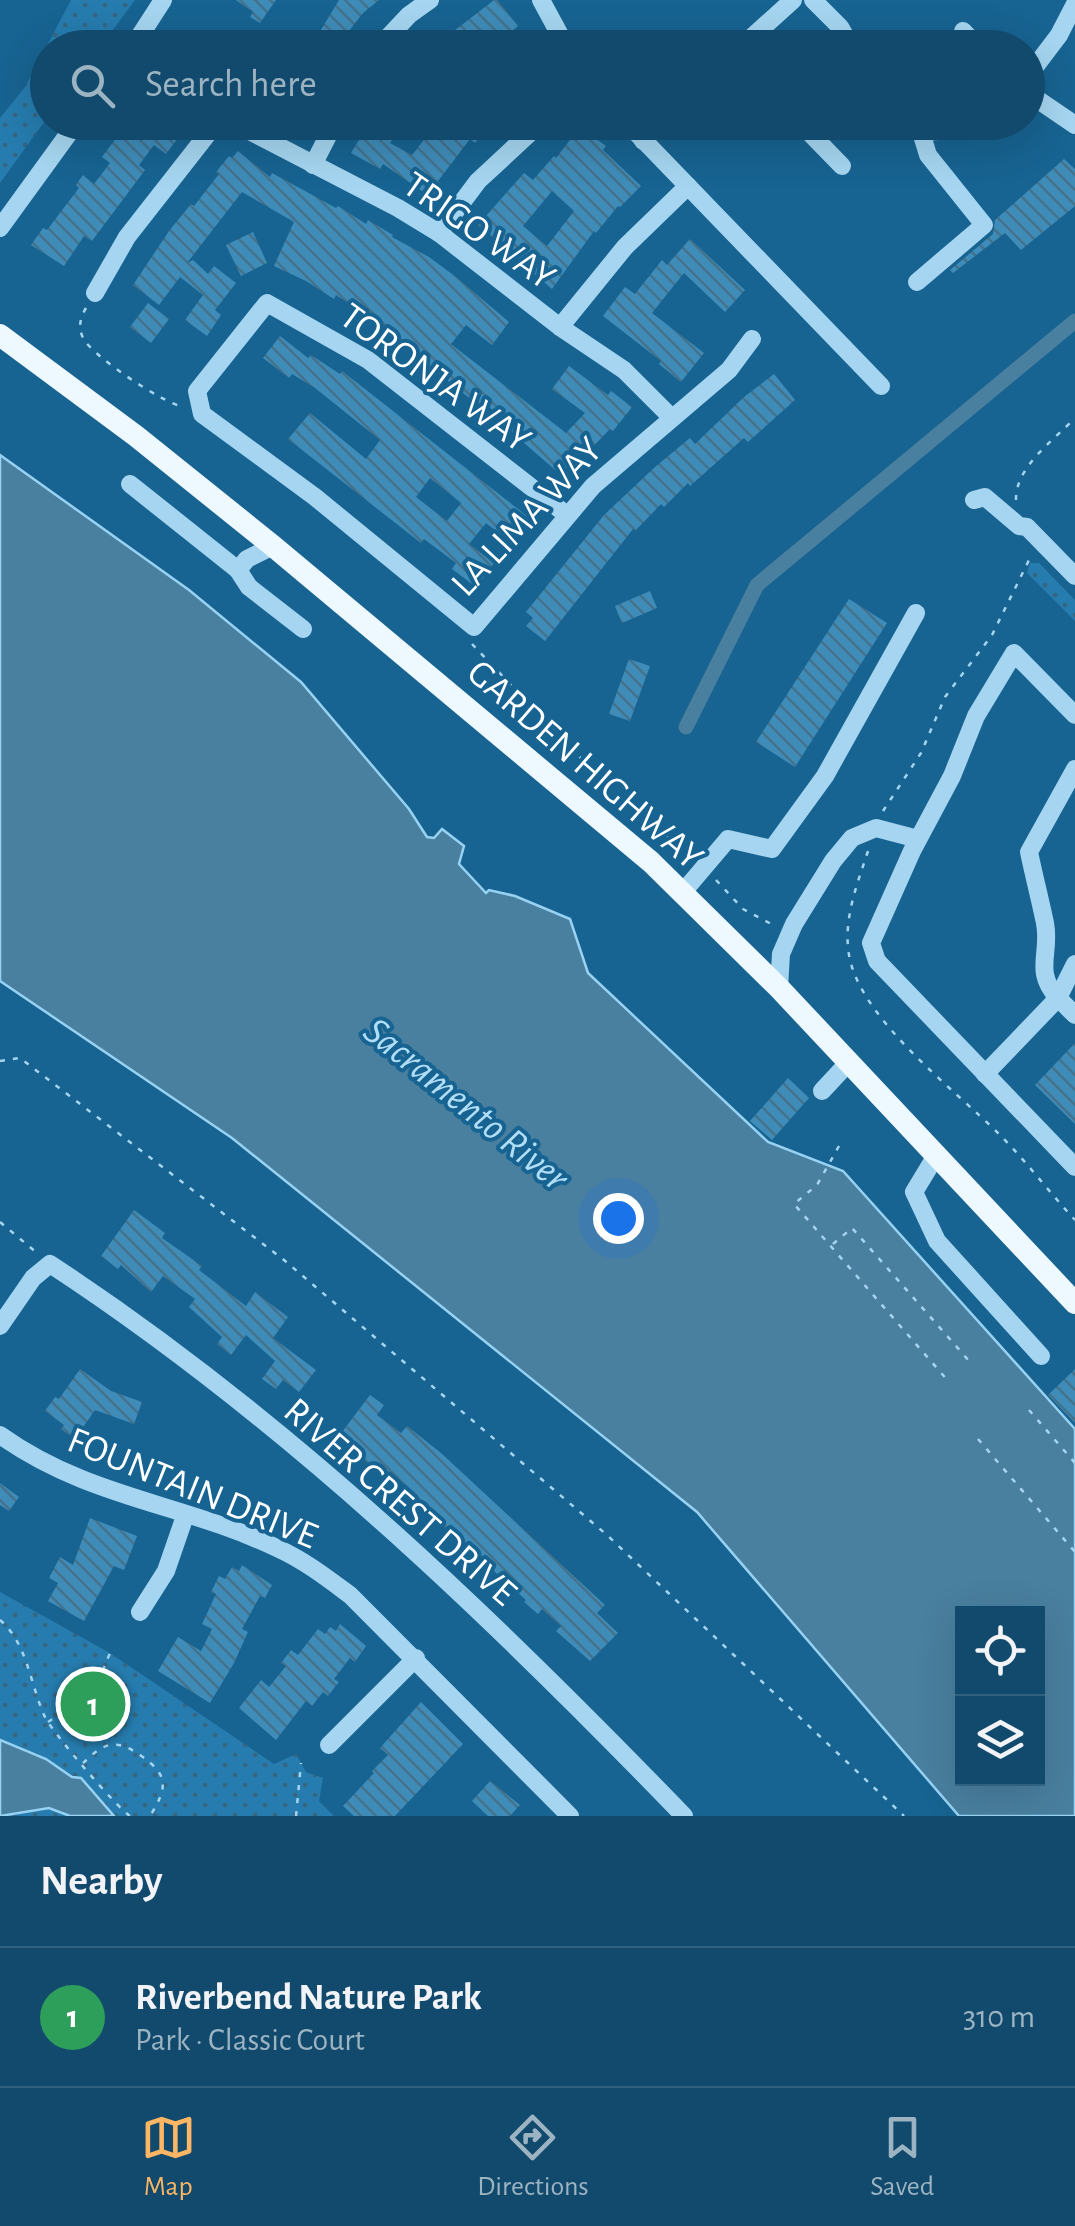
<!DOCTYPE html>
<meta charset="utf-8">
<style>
:root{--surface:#114a6d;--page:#1a5172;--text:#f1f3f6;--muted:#9cb3c2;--line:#306280;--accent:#ffb664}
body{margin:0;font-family:"Alegreya Sans",sans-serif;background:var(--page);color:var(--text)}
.controls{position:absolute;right:30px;bottom:30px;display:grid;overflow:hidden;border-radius:0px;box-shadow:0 10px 40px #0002}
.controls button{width:90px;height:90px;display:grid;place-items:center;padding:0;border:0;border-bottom:2px solid var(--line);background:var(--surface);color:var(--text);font:50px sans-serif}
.you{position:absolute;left:618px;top:1218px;width:35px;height:35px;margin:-25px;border:8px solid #fff;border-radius:50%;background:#1a73e8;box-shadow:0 0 0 15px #1a73e833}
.badge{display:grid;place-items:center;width:65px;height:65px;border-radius:50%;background:var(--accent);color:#fff;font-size:32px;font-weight:700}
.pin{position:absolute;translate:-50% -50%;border:5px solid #fff;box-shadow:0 2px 10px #0006}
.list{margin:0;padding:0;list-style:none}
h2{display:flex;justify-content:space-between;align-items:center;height:130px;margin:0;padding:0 40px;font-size:42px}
h2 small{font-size:32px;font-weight:400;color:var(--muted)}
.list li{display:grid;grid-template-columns:65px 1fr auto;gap:30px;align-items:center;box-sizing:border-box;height:140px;padding:0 40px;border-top:2px solid var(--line)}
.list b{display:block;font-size:38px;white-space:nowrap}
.list p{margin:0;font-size:32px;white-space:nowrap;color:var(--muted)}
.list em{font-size:32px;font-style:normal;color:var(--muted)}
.icon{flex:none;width:55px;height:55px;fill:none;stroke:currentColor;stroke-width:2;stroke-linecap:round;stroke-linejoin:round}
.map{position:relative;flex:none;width:1075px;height:1816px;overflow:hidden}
.search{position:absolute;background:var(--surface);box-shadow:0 10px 40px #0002;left:30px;right:30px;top:30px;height:110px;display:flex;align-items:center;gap:25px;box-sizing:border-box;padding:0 35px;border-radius:55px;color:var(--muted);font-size:38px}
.sheet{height:270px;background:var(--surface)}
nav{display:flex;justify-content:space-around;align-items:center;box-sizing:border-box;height:140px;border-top:2px solid var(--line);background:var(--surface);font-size:28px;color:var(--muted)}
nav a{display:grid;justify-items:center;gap:5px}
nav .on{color:var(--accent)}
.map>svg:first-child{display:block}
.green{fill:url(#green-dots)}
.water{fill:#497f9f;stroke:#97d2f3;stroke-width:2.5;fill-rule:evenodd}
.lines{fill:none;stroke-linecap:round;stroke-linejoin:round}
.canal{stroke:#497f9f;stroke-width:15}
.building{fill:url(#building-back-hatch);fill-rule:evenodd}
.path{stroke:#a5d5f0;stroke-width:2.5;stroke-dasharray:5 8;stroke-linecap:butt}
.minor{stroke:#a5d5f0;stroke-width:18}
.major{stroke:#eef8ff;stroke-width:22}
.labels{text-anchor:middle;stroke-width:8;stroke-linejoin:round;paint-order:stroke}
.street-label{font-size:38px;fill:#fff;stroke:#176391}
.water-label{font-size:40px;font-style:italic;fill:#b1def7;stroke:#176391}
</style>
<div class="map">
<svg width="1075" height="1816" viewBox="0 0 1075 1816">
<defs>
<pattern id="green-dots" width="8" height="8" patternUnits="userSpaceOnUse" patternTransform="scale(2.5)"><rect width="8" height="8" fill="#267cae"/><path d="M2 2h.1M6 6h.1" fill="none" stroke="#376682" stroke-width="1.8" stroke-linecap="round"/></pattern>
<pattern id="building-back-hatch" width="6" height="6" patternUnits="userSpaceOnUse" patternTransform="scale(2.5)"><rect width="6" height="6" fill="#3f8cb9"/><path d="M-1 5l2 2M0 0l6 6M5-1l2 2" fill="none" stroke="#44728d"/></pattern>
</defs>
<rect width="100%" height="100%" fill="#176391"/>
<g class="green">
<path d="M71 0H135L100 47 48 48 47 118 0 183V118L25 87Z"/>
<path d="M1030 563H1039L1075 600V621L1027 573Z"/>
<path d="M0 1592 110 1653 274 1764 296 1754 306 1772 323 1778 319 1801 334 1816H0Z"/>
</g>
<g class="water">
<path d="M0 455 189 590 301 682 409 809 427 837 434 838 442 829 464 846 459 864 486 893 489 890 515 896 570 919 588 973 768 1142 843 1171 1075 1429V1816H959L697 1512 232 1138 0 981ZM962 1614H1038V1778H962Z"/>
<path d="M0 1740 46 1759 72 1777 81 1778 114 1816H70L49 1808 0 1816Z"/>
</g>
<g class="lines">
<path class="canal" d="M686 727 757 585 1075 321"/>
</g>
<g class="building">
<path d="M236 0H276L260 23 250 17 253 12Z"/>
<path d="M339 0H379L363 13 342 40 356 48H310Z"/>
<path d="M494 0H497L518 26 494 45 488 36 473 48H432Z"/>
<path d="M128 122H190L166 154 154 145 139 165 145 170 92 241 84 236 64 266 31 245 43 228 47 230 79 188 76 185 83 175 94 184 110 163 102 157Z"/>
<path d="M370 122H404L390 143 412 155 438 122H476L485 129 475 143 470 139 438 181 441 184 432 198 383 164 380 169 351 153Z"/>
<path d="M580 127 606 146 603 150 641 186 620 207 618 206 596 233 594 231 552 289 478 225 524 173 533 180 554 156 556 158ZM552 191 574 211 547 246 523 226Z"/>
<path d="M238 151 270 177 272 173 336 208 338 206 366 224 368 220 393 235 392 237 429 257 456 277 509 322 492 345 466 325 451 344 566 433 585 413 552 389 569 366 608 395 611 391 632 407 613 431 610 429 585 455 581 451 561 475 508 429 511 425 489 407 486 411 474 402 371 318 336 295 334 299 306 281 274 266 294 222 242 192 187 263 193 260 208 274 214 266 236 283 215 310 221 315 207 336 185 320 203 295 180 277 159 305 133 285 169 231 191 204 194 206 219 174 216 172 229 156 232 158Z"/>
<path d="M1064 159 1075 169V206L1021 250 1005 233 953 273 950 270 993 234 995 220Z"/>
<path d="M253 232 267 263 241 276 226 245Z"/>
<path d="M690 239 745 290 725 312 684 273 652 313 704 353 681 382 659 364 661 361 603 316 625 287 635 294 662 260 667 265Z"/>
<path d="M148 303 169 319 151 343 130 327Z"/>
<path d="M280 336 308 358 311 355 340 374 342 371 532 520 513 544 486 523 469 544 494 563 476 587 452 569 456 563 424 539 421 543 288 439 310 413 366 459 380 440 315 388 292 374 289 378 263 358ZM430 478 461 503 447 521 416 497Z"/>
<path d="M774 374 795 400 748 442 744 438 690 486 688 483 664 507 661 504 635 531 633 529 545 641 526 626 533 618 526 612 604 515 655 467 690 438 695 444 744 397Z"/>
<path d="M650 591 657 608 622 623 615 606Z"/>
<path d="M849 599 887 623 795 767 756 742Z"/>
<path d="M629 659 650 666 630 721 609 714Z"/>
<path d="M1075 1043V1124L1035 1085Z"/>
<path d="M788 1078 809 1098 772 1140 750 1121Z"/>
<path d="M134 1210 165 1233 162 1238 202 1266 199 1270 246 1306 255 1292 288 1317 273 1338 316 1370 299 1392 283 1380 276 1389 262 1379 275 1361 246 1335 231 1355 217 1344 222 1337 189 1307 195 1299 163 1276 151 1292 121 1265 118 1269 101 1256Z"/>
<path d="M80 1369 111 1391 142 1402 134 1424 95 1410 75 1439 61 1429 64 1425 45 1411 55 1397 59 1399Z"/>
<path d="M1075 1369V1423L1048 1395Z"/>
<path d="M370 1395 384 1405 377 1415 401 1433 407 1426 441 1453 605 1605 597 1613 618 1633 590 1661 556 1631 561 1626 542 1609 538 1614 524 1602 526 1600 412 1497 415 1493 395 1476 391 1482 348 1446 352 1440 342 1432Z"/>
<path d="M0 1483 19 1497 9 1511 0 1505Z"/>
<path d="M90 1518 137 1536 124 1570 114 1566 84 1621 48 1601 58 1583 49 1578 60 1557 73 1565Z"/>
<path d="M242 1565 272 1585 265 1598 260 1596 242 1629 248 1632 234 1663 210 1703 158 1671 178 1637 201 1651 212 1629 202 1624 216 1594 211 1592 219 1576 225 1579 232 1567 239 1571Z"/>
<path d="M340 1624 366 1646 355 1662 350 1658 334 1679 339 1682 328 1696 323 1692 312 1706 306 1701 276 1740 239 1708 261 1680 269 1687 286 1666 281 1663 291 1650 298 1655 318 1629 325 1634 330 1627 336 1631Z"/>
<path d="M421 1702 463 1744 395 1816H354L343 1806 374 1773 372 1771 388 1755 380 1748Z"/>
<path d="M490 1781 520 1805 510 1816H488L472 1801Z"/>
</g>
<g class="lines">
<g class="path">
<path d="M86 308C80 318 78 327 83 338 92 356 164 404 184 407"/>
<path d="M1016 500C1015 467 1054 440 1075 418"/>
<path d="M472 644 615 794 692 857"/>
<path d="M883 811 921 753 945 697 992 635 1031 556"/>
<path d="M868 851C857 885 843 919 849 955 860 1019 954 1089 999 1134 1026 1161 1049 1192 1075 1220"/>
<path d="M716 880 743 909 775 926"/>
<path d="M0 1061 20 1058 284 1260 607 1535 904 1816"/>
<path d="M839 1146 817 1185 794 1204 949 1382"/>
<path d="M0 1222 37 1253"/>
<path d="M833 1244 852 1228 970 1362"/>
<path d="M1029 1410 1075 1463"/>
<path d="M978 1439 1075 1552"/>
<path d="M0 1620C28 1644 30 1685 45 1717 52 1732 118 1809 130 1816"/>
<path d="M48 1722 94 1692 110 1653"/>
<path d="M83 1763C91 1756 99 1747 110 1745 121 1743 131 1749 140 1755 169 1775 168 1787 150 1816"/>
<path d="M296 1816 301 1763"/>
</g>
<g class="minor">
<path d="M541 0 567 48"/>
<path d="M813 0 840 27 852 48"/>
<path d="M963 31 979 48"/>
<path d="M132 48 163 0"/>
<path d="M378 48 409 15 430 0"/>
<path d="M740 48 793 0"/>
<path d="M1028 76 1059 35 1075 4"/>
<path d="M1028 93 1075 125"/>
<path d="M232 122 398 208 439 233 560 327 624 370 672 418"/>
<path d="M626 122 881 386"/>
<path d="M807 122 803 126 842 166"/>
<path d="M899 122C924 135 944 134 970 122"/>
<path d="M643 141 662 122"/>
<path d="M313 165 335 122"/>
<path d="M0 228 77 122"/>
<path d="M439 233 478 181 532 131"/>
<path d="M917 282 984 225 928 155 921 132"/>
<path d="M95 293 127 237 217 122"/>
<path d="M560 327 625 247 688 186"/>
<path d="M130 484 238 570 247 559 273 546"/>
<path d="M974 500 985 497 1019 526 1027 527 1075 576"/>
<path d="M567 515 368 360 267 303 197 391 202 414 315 497 474 627 593 486 729 370 752 339"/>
<path d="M238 570 249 587 303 629"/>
<path d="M1075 715 1014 653 976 716 952 776 912 851 871 943 877 961 1075 1167"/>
<path d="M683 892 728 839 772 849 825 776 916 613"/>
<path d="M1075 964 1058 998 1075 1015"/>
<path d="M779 988 781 954 794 924 833 861 852 838 876 828 918 839"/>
<path d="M985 1074 1058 998C1033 971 1051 954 1045 923 1040 899 1034 876 1029 852L1075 769"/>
<path d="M822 1091 849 1062"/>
<path d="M937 1154 914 1192 937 1241 1041 1356"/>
<path d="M0 1326 33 1278 50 1264C285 1418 490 1615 684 1816"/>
<path d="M0 1435C90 1499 184 1503 279 1549 305 1561 327 1578 350 1595L570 1816"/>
<path d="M140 1612 166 1571 185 1516"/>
<path d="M329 1745 416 1658"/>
</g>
<path class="major" d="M0 335 136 436 273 546 651 862 779 988 1075 1303"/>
</g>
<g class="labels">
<g class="street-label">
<text transform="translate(480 230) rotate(35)" y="13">TRIGO WAY</text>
<text transform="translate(436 377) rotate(36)" y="13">TORONJA WAY</text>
<text transform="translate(526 516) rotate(-47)" y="13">LA LIMA WAY</text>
<text transform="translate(586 764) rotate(41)" y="13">GARDEN HIGHWAY</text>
<text transform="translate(193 1487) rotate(22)" y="13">FOUNTAIN DRIVE</text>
<text transform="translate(401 1501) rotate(41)" y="13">RIVER CREST DRIVE</text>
</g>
<g class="water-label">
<text transform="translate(467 1103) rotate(39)" y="14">Sacramento River</text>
</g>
</g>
</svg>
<div class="controls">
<button><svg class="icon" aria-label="locate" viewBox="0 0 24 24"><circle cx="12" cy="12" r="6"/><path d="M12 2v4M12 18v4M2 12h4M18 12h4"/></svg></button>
<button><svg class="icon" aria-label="layers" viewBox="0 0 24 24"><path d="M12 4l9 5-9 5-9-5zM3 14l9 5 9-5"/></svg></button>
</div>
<div class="you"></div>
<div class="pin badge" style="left:93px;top:1704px;background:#2e9e5b">1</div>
<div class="search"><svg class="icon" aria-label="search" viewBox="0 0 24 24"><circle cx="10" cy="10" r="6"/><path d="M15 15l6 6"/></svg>Search here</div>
</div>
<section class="sheet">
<h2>Nearby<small></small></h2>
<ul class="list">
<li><span class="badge" style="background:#2e9e5b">1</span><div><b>Riverbend Nature Park</b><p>Park · Classic Court</p></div><em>310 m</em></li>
</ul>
</section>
<nav>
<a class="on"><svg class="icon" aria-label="map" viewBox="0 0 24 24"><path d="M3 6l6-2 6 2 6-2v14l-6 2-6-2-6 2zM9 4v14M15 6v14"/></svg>Map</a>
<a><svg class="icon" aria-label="directions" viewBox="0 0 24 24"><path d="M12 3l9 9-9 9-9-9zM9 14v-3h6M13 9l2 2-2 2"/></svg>Directions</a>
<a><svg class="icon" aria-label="saved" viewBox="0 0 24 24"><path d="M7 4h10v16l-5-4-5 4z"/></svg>Saved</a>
</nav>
